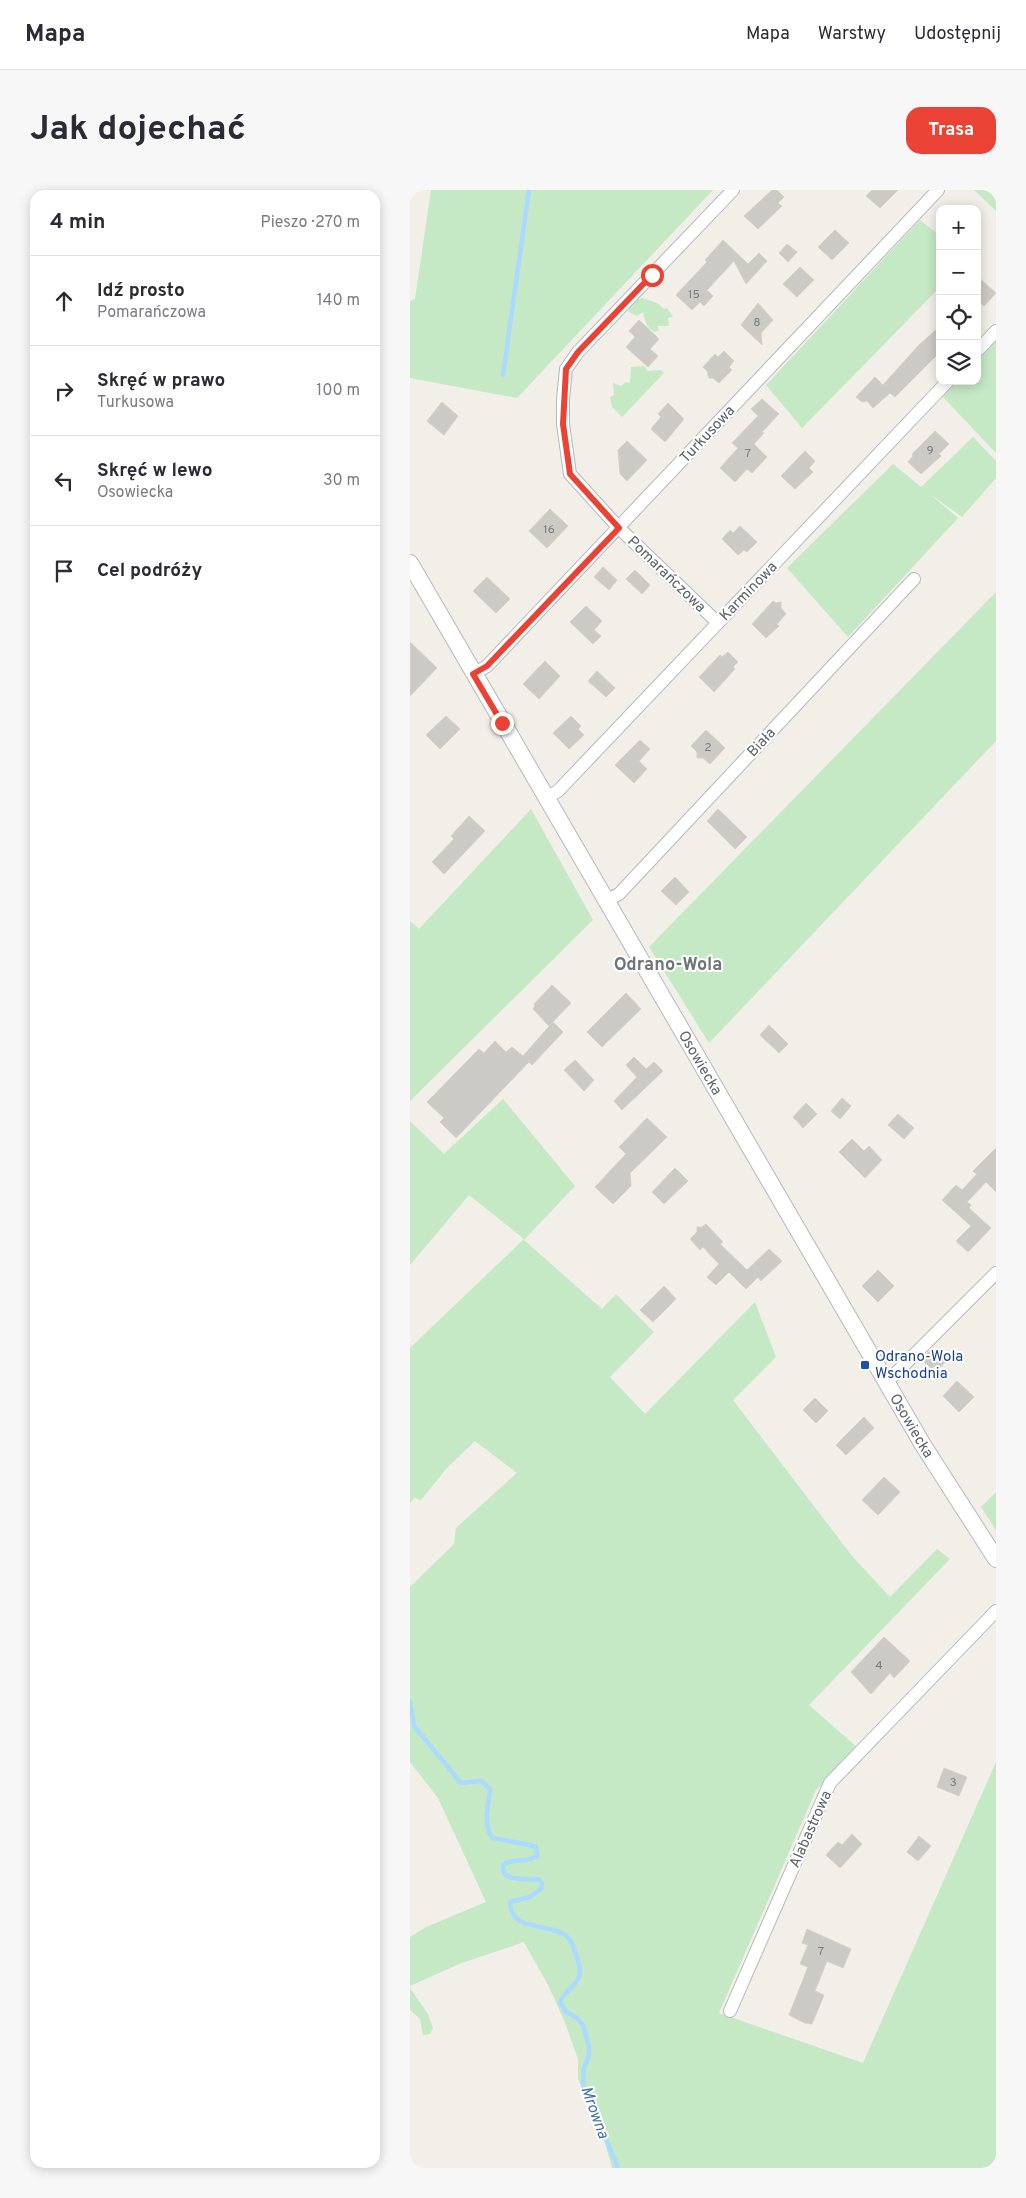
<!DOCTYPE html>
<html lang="pl">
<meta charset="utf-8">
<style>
:root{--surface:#fff;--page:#f7f7f7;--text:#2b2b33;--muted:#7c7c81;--line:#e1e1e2;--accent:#ea4335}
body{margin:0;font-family:Overpass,sans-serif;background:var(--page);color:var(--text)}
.controls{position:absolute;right:15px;top:15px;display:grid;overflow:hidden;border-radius:10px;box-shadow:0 2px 12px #0003}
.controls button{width:45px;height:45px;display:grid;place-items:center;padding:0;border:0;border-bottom:1px solid var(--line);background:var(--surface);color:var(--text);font:25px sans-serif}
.stop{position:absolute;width:15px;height:15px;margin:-11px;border:4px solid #ea4335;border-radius:50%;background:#fff}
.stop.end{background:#ea4335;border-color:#fff;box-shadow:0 1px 5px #0008}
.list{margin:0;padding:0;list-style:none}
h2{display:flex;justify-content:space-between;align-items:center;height:65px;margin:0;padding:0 20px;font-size:21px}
h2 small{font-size:16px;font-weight:400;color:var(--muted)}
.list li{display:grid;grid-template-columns:32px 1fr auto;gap:15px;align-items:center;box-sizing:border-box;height:90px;padding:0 20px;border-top:1px solid var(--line)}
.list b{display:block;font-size:19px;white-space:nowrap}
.list p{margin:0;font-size:16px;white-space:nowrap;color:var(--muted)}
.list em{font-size:16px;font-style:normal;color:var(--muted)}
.icon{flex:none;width:28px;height:28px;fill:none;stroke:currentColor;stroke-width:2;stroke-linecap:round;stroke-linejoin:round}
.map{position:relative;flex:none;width:586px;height:1978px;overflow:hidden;border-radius:15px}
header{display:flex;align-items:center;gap:30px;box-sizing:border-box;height:70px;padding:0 25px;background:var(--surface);border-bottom:1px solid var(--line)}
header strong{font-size:24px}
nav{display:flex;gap:28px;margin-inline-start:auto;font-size:18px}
.intro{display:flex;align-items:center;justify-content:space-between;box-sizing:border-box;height:120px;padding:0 30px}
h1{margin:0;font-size:35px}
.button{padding:12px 22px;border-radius:15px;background:var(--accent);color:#fff;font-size:18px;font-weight:700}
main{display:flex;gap:30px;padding:0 30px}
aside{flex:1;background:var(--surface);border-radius:15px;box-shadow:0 2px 12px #0003}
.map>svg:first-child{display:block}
.green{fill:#c5e8c5}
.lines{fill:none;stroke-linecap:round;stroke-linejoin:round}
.stream{stroke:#aadaff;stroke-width:4.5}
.building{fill:#cccac5;stroke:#d6d1c6}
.minor-casing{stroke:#b5b8bc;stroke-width:14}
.tertiary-casing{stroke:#b5b8bc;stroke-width:18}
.minor{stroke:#fff;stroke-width:12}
.tertiary{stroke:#fff;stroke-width:16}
.route{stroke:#ea4335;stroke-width:6}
.transit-dot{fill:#1a4fb4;stroke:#fff;stroke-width:2}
.labels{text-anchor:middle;stroke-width:4;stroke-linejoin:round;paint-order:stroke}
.number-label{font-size:12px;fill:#7a7d7f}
.street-label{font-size:15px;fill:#5f6368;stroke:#fff}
.transit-label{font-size:15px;fill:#164399;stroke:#fff;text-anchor:start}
.water-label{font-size:16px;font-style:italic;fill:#4174aa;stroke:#fff}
.quarter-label{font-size:18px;font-weight:bold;fill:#70757a;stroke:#fff}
</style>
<header>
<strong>Mapa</strong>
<nav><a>Mapa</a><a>Warstwy</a><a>Udostępnij</a></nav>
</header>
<div class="intro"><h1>Jak dojechać</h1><a class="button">Trasa</a></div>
<main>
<aside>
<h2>4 min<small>Pieszo · 270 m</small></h2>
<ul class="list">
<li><svg class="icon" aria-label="ahead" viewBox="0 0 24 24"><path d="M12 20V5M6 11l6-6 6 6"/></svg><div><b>Idź prosto</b><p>Pomarańczowa</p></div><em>140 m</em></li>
<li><svg class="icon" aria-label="right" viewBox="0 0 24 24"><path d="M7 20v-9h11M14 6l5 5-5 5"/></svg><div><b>Skręć w prawo</b><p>Turkusowa</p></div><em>100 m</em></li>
<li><svg class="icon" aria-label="left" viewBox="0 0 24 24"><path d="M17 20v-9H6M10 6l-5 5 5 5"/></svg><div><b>Skręć w lewo</b><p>Osowiecka</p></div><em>30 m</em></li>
<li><svg class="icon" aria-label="arrive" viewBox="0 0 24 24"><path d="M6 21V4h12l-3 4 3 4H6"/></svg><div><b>Cel podróży</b></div></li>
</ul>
</aside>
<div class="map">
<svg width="586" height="1978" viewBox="0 0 586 1978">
<rect width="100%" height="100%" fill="#f1efe8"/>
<g class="green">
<path d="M21 0H303L107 208 0 188V111L5 109Z"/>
<path d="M564 0H586V21Z"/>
<path d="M510 30 530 46V97L392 238 356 195Z"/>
<path d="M232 108 247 113 254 119 257 118 263 127 258 128 259 136H248L249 140 245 142C235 137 236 131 233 122L227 126 219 122 218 116 220 112Z"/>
<path d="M586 151V263L533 207 548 191H567V171Z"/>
<path d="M234 176 238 181 251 180 254 183 212 227 202 217 200 207 204 205 203 193 211 196 216 192 220 193 221 177Z"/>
<path d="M563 247 586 271V288L552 327 520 304 548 328 438 447 377 378 483 274 511 297Z"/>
<path d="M586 402V551L299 853 239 757Z"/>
<path d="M121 619 183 730 0 911V731L9 739Z"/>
<path d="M93 909 165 996 114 1050 192 1119 206 1104 244 1142 200 1187 235 1224 345 1112 366 1167 323 1210 442 1366 480 1407 527 1359 540 1369 399 1515 448 1558 406 1600 309 1823 453 1873 586 1572V1978H202L184 1913 175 1904 168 1889V1869L154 1830 138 1795 114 1752 49 1774 0 1796V1747L16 1737 76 1712 28 1608 0 1572V1397L44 1354 46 1338 107 1283 65 1251 36 1279 11 1310 4 1308 0 1313V1158L114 1049 59 1005 0 1075V931L34 964Z"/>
<path d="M586 1302V1340L571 1317Z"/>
<path d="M0 1798 18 1824 23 1838 20 1844 13 1845 10 1829 0 1820Z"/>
</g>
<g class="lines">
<g class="stream">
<path d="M93 185 119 0"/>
<path d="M0 1511 4 1536 51 1593 71 1591 80 1599C79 1614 72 1635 83 1648L120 1655 126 1657 127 1666C117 1674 103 1667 93 1675 91 1694 117 1687 130 1690L132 1694 131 1699 120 1707 100 1712C100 1740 134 1734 152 1743 160 1747 164 1757 166 1765 168 1771 171 1778 170 1784 167 1797 154 1801 150 1812L156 1822 167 1828 173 1835 179 1857V1866L174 1878 173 1895 208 1978"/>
</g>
</g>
<g class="building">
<path d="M362 0H367L374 7 368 13 372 16 348 39 334 26Z"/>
<path d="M462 0H488L470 18 456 6Z"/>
<path d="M425 40 439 53 422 70 408 57Z"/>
<path d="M313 50 338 74 349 63 357 71 336 94 324 71 297 100 303 106 294 116 290 112 282 120 266 105 297 72 295 70Z"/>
<path d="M377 54 387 62 378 72 369 63Z"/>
<path d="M390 77 404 90 387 107 373 94Z"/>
<path d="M567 86 586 103 574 116 567 109Z"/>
<path d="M348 113 363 130 351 143 352 155 331 135Z"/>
<path d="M229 130 249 149 240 159 248 166 238 177 216 157 225 147 219 141Z"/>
<path d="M530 136V162L485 207 480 203 463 218 457 211 452 212 446 207 465 187 473 195 508 156Z"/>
<path d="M314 161 324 171 319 177 322 180 309 193 303 188H299L297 181 293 177 305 164 308 167Z"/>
<path d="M352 209 369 224 352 242 354 243 344 254 357 267 342 283 337 279 325 292 310 278 328 258 322 253 348 226 341 219Z"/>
<path d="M32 212 48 226 34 245 17 231Z"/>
<path d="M258 213 274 229 255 252 241 239 251 227 248 224Z"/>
<path d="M525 241 539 254 529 264 531 266 511 284 498 272 503 266 502 264Z"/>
<path d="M217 251 237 270 217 291 210 284 208 260Z"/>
<path d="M395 261 405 271 399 278 403 282 385 299 371 286Z"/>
<path d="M140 319 158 336 137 358 119 341Z"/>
<path d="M330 336 347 352 337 362 334 360 328 365 312 349 320 340 323 343Z"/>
<path d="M193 377 207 390 199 400 184 387Z"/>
<path d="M225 380 240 395 232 404 216 389Z"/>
<path d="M77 387 100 409 86 423 63 401Z"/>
<path d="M363 411 366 413 371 412V418L376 424 367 434 369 436 356 448 342 434Z"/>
<path d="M176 416 192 431 184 440 191 446 183 454 160 432Z"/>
<path d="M0 452 27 478 0 506Z"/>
<path d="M318 462 328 472 323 477 325 479 304 502 289 487 310 465 312 467Z"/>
<path d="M135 471 150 486 129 509 113 494Z"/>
<path d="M187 481 205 498 196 507 178 491Z"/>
<path d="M36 526 50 539 30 559 16 545Z"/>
<path d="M161 526 171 536 168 539 174 545 159 559 143 543Z"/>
<path d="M296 540 315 558 300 574 293 568H287V562L281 556Z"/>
<path d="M230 550 240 559 229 571 237 579 224 593 205 575Z"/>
<path d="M308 619 337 647 325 659 297 631Z"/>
<path d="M59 626 75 641 34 684 22 672 44 649 41 646Z"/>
<path d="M265 687 279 702 266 715 251 701Z"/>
<path d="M142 795 161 813 139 836 123 819 125 816 124 814Z"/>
<path d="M216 803 231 819 192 857 177 842Z"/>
<path d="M143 832 153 842 122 875 119 872 46 948 30 932 34 928 17 912 69 859 74 863 85 851 96 862 102 857 113 866Z"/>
<path d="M359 835 378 854 369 863 350 845Z"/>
<path d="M224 867 236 879 244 872 253 881 212 920 204 911 227 887 216 875Z"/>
<path d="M165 870 184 890 174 901 154 880Z"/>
<path d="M432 908 441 916 430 929 421 921Z"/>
<path d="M396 913 407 924 393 938 383 927Z"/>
<path d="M488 924 504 938 494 949 478 935Z"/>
<path d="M237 928 257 947 220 983 221 996 203 1014 185 997 216 964 209 957Z"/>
<path d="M442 949 454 961 459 956 472 970 455 988 429 962Z"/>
<path d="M586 958V1002L576 992 557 1012 561 1015 559 1018 581 1038 558 1062 546 1051 561 1036 532 1010 546 995 552 1000 567 984 563 981Z"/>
<path d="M265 978 278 991 254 1014 242 1002Z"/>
<path d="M296 1034 313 1052 310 1054 337 1080 359 1059 372 1071 351 1091 348 1087 336 1099 319 1082 306 1095 297 1087 309 1074 293 1057 290 1060 280 1049 287 1042V1037H292Z"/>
<path d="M468 1080 484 1096 468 1112 452 1096Z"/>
<path d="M254 1096 266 1109 243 1132 230 1120Z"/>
<path d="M523 1158 536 1171 528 1180 524 1176 522 1179 511 1169Z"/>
<path d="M547 1191 564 1207 549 1222 533 1206Z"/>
<path d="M405 1208 418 1221 406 1233 393 1220Z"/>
<path d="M454 1227 464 1238 436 1265 426 1255Z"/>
<path d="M474 1287 490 1302 468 1325 452 1310Z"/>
<path d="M474 1447 500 1471 484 1488 480 1483 461 1504 441 1482Z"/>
<path d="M534 1578 557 1587 549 1606 527 1597Z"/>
<path d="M442 1644 452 1654 430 1678 416 1665 428 1652 432 1655Z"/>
<path d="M509 1646 521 1656 508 1671 497 1662Z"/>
<path d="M397 1739 441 1759 433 1778 417 1771 405 1801 414 1805 402 1834 395 1833 379 1825 398 1777 390 1774 398 1755 392 1753Z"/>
</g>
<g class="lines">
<defs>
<g id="minor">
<path d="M567 161 586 141"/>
<path d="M308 433 209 338 160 284 153 234V209L156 179 168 162 323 0"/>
<path d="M63 484 77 476 528 0"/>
<path d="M136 608 148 601 538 191"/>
<path d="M196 711 209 704 504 389"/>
<path d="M475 1191 483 1186 586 1083"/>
<path d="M320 1821 420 1593 586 1421"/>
</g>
<g id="tertiary">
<path id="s1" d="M0 373 513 1255 586 1369"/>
</g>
</defs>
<use href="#minor" class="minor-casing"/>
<use href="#tertiary" class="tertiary-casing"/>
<use href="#minor" class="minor"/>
<use href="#tertiary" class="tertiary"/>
</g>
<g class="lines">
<path class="route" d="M92 533 63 484 77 476 209 338 160 284 153 234 156 179 168 162 242 85"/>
</g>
<rect class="transit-dot" x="450" y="1170" width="10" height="10" rx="2.5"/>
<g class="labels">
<g class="number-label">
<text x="284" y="108">15</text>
<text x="347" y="136">8</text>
<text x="520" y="264">9</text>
<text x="338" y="267">7</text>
<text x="139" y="343">16</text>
<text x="298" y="561">2</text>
<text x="469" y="1479">4</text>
<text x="543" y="1596">3</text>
<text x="411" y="1765">7</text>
</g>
<g class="street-label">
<text transform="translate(297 244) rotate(-47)" y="5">Turkusowa</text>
<text transform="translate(257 384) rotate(44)" y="5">Pomarańczowa</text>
<text transform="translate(338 401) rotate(-46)" y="5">Karminowa</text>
<text transform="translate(351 552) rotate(-47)" y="5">Biała</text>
<text dy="5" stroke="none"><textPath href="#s1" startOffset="578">Osowiecka</textPath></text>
<text dy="5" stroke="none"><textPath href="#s1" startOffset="998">Osowiecka</textPath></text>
<text transform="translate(400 1639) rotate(-66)" y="5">Alabastrowa</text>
</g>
<g class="transit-label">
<text x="465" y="1171">Odrano-Wola<tspan x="465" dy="17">Wschodnia</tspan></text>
</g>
<g class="water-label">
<text transform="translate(186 1922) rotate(70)" y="6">Mrowna</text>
</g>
<g class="quarter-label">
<text x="258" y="780">Odrano-Wola</text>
</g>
</g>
</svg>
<div class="controls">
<button>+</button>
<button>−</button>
<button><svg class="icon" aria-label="locate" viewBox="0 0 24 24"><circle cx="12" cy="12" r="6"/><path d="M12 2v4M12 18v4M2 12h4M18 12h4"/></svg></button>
<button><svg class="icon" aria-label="layers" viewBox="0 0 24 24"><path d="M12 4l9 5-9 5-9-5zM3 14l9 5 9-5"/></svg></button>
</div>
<div class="stop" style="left:242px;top:85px"></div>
<div class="stop end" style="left:92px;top:533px"></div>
</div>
</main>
